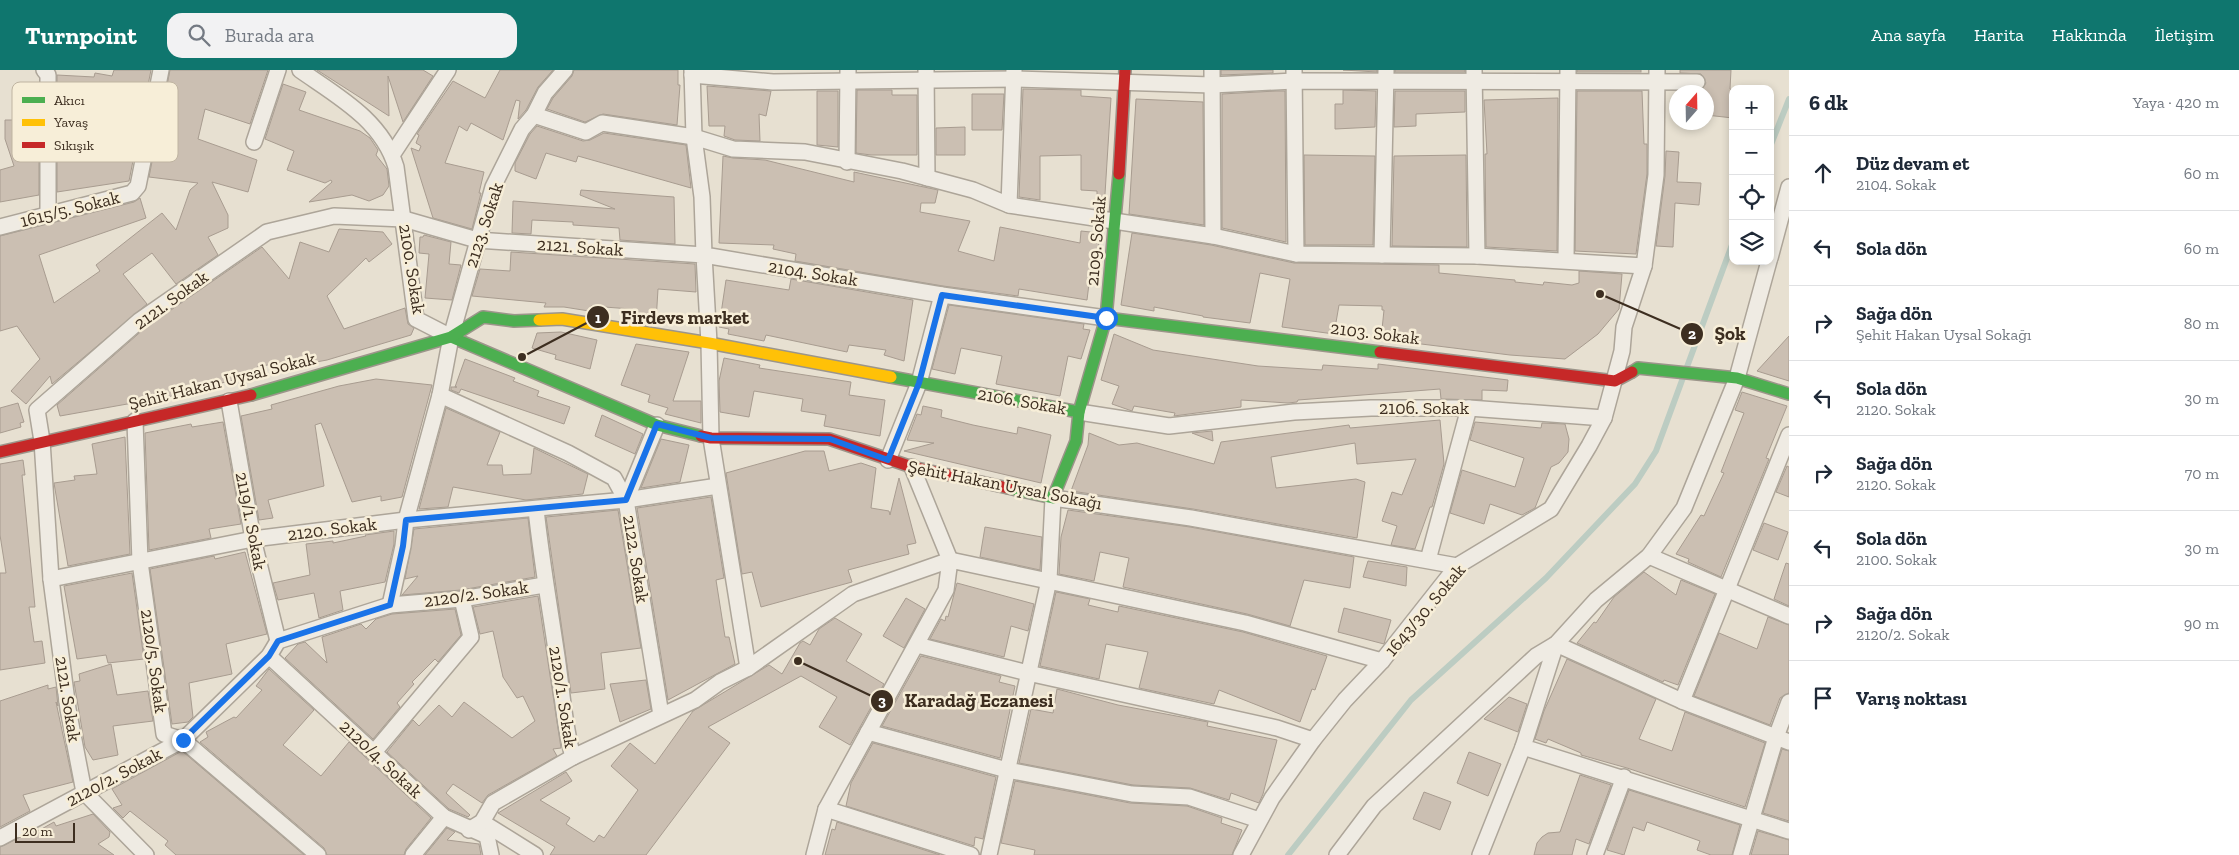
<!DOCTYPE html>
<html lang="tr">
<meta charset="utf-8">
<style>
:root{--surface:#fff;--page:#f2f2f3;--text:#1f2937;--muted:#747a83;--line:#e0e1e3;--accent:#0f766e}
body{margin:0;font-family:"Zilla Slab",serif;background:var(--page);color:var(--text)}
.controls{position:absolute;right:15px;top:15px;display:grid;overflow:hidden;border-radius:10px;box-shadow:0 2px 8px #0003}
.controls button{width:45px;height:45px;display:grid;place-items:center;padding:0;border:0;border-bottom:1px solid var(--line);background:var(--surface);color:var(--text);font:25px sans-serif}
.compass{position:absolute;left:1669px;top:15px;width:45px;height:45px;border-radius:50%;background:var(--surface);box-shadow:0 2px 8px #0003;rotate:20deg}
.scale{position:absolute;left:15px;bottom:12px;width:60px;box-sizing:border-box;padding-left:5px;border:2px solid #3d2e20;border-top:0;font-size:14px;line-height:18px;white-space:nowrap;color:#3d2e20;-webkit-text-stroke:4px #f7eed8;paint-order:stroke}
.stop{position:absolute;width:15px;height:15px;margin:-11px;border:4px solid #1a73e8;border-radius:50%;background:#fff}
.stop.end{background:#1a73e8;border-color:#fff;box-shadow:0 1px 5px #0008}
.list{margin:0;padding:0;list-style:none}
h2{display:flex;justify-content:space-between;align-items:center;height:65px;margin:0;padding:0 20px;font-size:21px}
h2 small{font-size:16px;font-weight:400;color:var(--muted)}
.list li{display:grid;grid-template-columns:32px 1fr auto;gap:15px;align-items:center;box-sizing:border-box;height:75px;padding:0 20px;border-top:1px solid var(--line)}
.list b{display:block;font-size:19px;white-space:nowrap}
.list p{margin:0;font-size:16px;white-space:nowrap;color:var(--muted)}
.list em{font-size:16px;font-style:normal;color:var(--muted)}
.icon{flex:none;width:28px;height:28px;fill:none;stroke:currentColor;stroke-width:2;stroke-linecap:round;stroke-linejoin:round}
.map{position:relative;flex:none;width:1789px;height:785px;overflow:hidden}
header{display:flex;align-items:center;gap:30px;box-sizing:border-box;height:70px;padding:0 25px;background:var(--accent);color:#fff}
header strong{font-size:24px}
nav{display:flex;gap:28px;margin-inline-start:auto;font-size:18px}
.search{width:350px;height:45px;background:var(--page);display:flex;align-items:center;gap:12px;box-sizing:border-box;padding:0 18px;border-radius:15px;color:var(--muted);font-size:19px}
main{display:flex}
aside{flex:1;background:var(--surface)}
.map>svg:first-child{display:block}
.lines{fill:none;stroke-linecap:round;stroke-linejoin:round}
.stream{stroke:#bcccc2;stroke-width:6}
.building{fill:#cbbfb2;stroke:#a89c90}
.street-casing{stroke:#ada599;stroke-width:18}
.fast-casing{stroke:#9c958a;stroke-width:14}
.slow-casing{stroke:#9c958a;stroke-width:14}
.jam-casing{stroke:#9c958a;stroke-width:14}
.street{stroke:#efebe3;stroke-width:15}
.fast{stroke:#4caf50;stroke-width:11}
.slow{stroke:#ffc107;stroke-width:11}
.jam{stroke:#c62828;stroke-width:11}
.route{stroke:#1a73e8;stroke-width:6}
.labels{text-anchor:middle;stroke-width:5;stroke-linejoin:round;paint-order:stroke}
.street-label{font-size:18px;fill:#3d2e20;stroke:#f7eed8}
.key{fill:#f7eed8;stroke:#bfb4a1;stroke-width:1}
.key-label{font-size:14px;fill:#3d2e20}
.leader{fill:none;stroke:#3d2e20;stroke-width:2}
.callout-dot{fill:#3d2e20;stroke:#f7eed8;stroke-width:2}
.mark-label{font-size:15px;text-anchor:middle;font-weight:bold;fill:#fff}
.callout-label{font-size:19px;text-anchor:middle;font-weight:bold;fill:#3d2e20;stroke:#f7eed8;stroke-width:5;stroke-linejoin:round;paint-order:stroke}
</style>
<header>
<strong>Turnpoint</strong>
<div class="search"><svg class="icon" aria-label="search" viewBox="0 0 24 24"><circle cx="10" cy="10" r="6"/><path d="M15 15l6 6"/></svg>Burada ara</div>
<nav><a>Ana sayfa</a><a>Harita</a><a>Hakkında</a><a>İletişim</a></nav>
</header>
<main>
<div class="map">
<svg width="1789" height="785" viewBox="0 0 1789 785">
<rect width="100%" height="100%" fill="#e7e0d1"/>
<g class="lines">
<g class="stream">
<path d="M1770 77 1789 29"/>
<path d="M1288 785 1411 630 1546 508 1635 414 1656 381 1733 172"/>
</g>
</g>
<g class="building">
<path d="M114 0H151L129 111 57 122V5L94 7 95 3 112 6Z"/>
<path d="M170 0H268L250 54 205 39 198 69 257 90 248 122 212 112 228 145V158L208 167 218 185 176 214 152 183 123 204 147 234 52 314 50 306 26 334 11 321 40 289 17 256 0 261V166L134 132 140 128 146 148 39 185 54 233 100 201 96 195 162 143 176 160 190 120 198 113 149 107Z"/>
<path d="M317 0H423L433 6 403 52 388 6 389 46Z"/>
<path d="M500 0H553L538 17 526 40 518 49 520 31 516 30 503 70 471 53 467 61 459 56 445 93 484 102 479 123H481L472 159 433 148 411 78 419 81 421 76 416 73 419 65 417 64 453 11 485 28Z"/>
<path d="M574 0H678V15H680L677 55 603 44 585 52 547 39 553 28 572 6Z"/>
<path d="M1221 0H1273V3L1221 5Z"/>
<path d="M1343 0H1377V2Z"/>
<rect x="1395" y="0" width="70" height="2"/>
<rect x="1577" y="0" width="64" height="2"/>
<path d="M1680 0H1731L1730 19 1733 20V48L1706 45V22H1678L1701 20 1706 13 1701 4 1680 3Z"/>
<path d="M283 14 306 22 299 40 360 61 370 68 378 80 376 85 387 99 389 116 383 125 369 131 352 125 309 132 332 112 331 110 325 113 287 100 294 81 265 69Z"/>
<path d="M707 16 771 21 766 46 759 44 760 71 735 70 724 66 725 56H709Z"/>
<path d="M39 17V125L0 132V100L14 96 5 69V50H16L15 18Z"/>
<path d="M1023 19 1081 20V26L1111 28 1104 140 1097 139V121L1081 120V85L1040 86V130L1019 127Z"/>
<path d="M857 20H892V25H917V85H871L856 83Z"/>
<path d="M1343 20 1376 21 1375 57 1335 59V34H1343Z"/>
<path d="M817 21H838V77L817 75Z"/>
<path d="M1276 21H1285L1286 172 1222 158V24Z"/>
<path d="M1395 21H1465V42L1416 44V56L1394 57Z"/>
<path d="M1577 21H1642L1644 74H1647V104L1636 184 1575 181Z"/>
<path d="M972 24H1004L1002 60H972Z"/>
<path d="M1558 28 1557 181 1486 177 1485 84H1487L1484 30Z"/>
<path d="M1136 29 1203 32 1204 155 1129 144Z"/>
<path d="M537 56 583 71 590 70 604 63 686 75 691 118 578 86 576 92 546 83 536 109 515 101V93L530 64Z"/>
<path d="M965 57V85H936V58Z"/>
<path d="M1666 81 1679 82 1677 112 1701 113 1699 135 1675 133 1673 177 1656 176 1665 106Z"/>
<path d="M1304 85 1375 86 1373 175H1305Z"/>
<path d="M1466 85 1467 177 1392 176 1394 86Z"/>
<path d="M723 86 733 88 765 90 854 112V102L938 120 935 133H921L920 142 970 151 958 181 994 191 1000 157 1080 173 1081 161 1100 163 1097 189H1092L1087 230 1019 219 1018 226 943 216 795 191 796 184 773 179 774 175 719 173Z"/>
<path d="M581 120 674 127 675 174 620 170 619 158 573 155V152L532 150 531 164 512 163 513 131 615 139 580 125Z"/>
<path d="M339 159 383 162 392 174 369 192 366 188 327 226 344 259 405 238 408 254 414 258 411 265 327 290 294 296 293 290 257 297 259 304 217 314V318L60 346 57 335 145 258 262 177 289 209 300 172 329 182Z"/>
<path d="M1132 163 1211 175 1294 193 1439 195V203L1515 210V212L1543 215 1544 212 1572 215 1579 213V201L1622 204 1619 239 1598 264 1565 289 1510 285 1381 269 1384 240H1382V236L1339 235 1334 264 1282 257 1290 209 1260 203 1250 253 1203 247V246L1154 237V241L1121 235Z"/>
<path d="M424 165 451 172 449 194 461 195 452 230 425 228 429 184 419 183 420 167H423Z"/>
<path d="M511 182 695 194 696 222 658 219 656 252 644 250 647 244 631 243V239L591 236 589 241 564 237H544L546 233 472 226 480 199 510 201Z"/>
<path d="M791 209 913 230 904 291 884 285 886 280 849 275 847 282 766 265 764 271 728 264 729 259 719 257 726 210 789 220Z"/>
<path d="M949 235 1084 254 1083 259 1090 260 1081 289 1068 286 1060 326 996 314 1002 286 961 278 955 304 932 299Z"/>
<path d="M561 262 597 270 590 299 555 289 556 285 532 278 537 263Z"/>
<path d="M1114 264 1153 280 1258 296 1322 300 1323 295 1378 299V294L1508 310 1507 321 1482 320V330L1441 329 1440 319 1298 330 1297 332 1288 333 1241 330V337L1174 346 1175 343 1134 336 1132 341 1112 334 1119 316 1101 310Z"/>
<path d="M1789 266V311L1757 301Z"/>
<path d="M636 274 689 282 673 331H701V353L665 344 668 338 648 332 650 325 621 315Z"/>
<path d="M724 288 760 295 759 298 851 312 849 325 885 330 880 366 824 356 826 345 801 341 803 329 754 321 749 347 720 342 719 311Z"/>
<path d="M465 289 515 308 513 311 539 321 537 326 570 337 564 354 461 319 459 323 451 320V317H457H455Z"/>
<path d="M376 309 432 315 402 427 381 431V426L352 432 321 353 315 355 324 416 268 430 273 448 259 450 241 346 272 339 271 335 339 316Z"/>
<path d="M1742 322 1787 336 1766 388 1769 389 1721 507 1688 492 1689 489 1676 484 1701 445 1704 446 1724 403 1721 402 1744 343 1735 340Z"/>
<path d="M18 333 24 352 20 353 21 357 0 363V338Z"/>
<path d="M923 336 942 340 941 347 973 355 1017 364 1018 357 1051 365 1041 413 904 381 934 373 907 370 917 344 921 345Z"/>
<path d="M446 338 500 362 487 395H502L503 405 531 404 534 378 588 404 583 424 526 430 453 417 448 437 419 439Z"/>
<path d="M602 345 643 364 635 384 595 366Z"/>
<path d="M1440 350 1444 394 1432 437H1430L1415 479 1391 475 1397 456 1382 451 1392 422 1402 425 1416 389 1357 394 1355 373 1271 387 1276 418 1356 409 1365 412 1357 468 1193 439 1071 421 1088 375 1089 363 1119 375 1137 373 1214 394 1221 372 1349 355 1350 358Z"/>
<path d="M223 352 241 454 209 459 211 468 149 480 145 363 191 354 192 357Z"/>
<path d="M1475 352 1541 358 1542 353 1565 354 1569 369 1568 382 1559 393 1551 397 1535 438 1522 445 1490 434 1484 454 1450 443 1462 400 1515 417 1524 388 1470 370Z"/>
<path d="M1212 361 1213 371 1192 363Z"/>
<path d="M125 367 130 484 68 496 54 413 75 410 74 406 97 404 92 374Z"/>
<path d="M661 369 689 375 680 412 641 418Z"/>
<path d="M805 381H824L829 401 861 393 876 398 871 438 889 441 890 445 899 408 916 473 907 475 909 484 848 500 852 512 761 537 752 502 742 504 726 403Z"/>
<path d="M23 390 25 405H22L35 537H29L34 572 42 571 45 593 0 600V503H6L0 465V394Z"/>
<path d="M1787 396 1789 397V427L1776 422Z"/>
<path d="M711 427 724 508 716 510 725 567H729L735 594 668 630 637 438Z"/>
<path d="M618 440 641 578 601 583 605 619 571 623 546 447Z"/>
<path d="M1068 440 1190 457 1354 487 1350 518 1304 510 1290 556 1247 544 1123 517 1129 488 1100 482 1094 511 1059 504 1061 467Z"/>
<path d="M528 448 535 507 461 520 402 525 418 506 405 509 414 459Z"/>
<path d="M1764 453 1788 462 1778 490 1753 480Z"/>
<path d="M985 457 1042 467 1040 500 980 487Z"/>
<path d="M394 461V474L385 512 340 521 343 540 319 548 314 523 278 530 273 513 310 505 306 474 333 471V473L366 466 365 465Z"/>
<path d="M245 482 267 564 226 574 232 604 189 613 193 647 188 652 172 654 150 499 214 486 215 489Z"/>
<path d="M1368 491 1407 497 1406 516 1363 507Z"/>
<path d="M1786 493 1789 494V536L1774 529Z"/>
<path d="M1644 502 1676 525 1681 510 1715 524 1678 615 1664 610 1663 612 1577 573 1594 552 1596 553 1614 527Z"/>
<path d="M132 503 144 589 108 593 106 585 77 589 64 516Z"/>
<path d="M957 513 1034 534 1028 561 1011 556 1004 587 930 569 941 549 945 551 946 546 948 547Z"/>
<path d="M1056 522 1090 529 1088 535 1118 542 1119 536 1243 562 1327 586 1315 620 1312 619 1300 652 1219 620 1214 634 1139 618 1148 582 1106 574 1099 609 1040 596Z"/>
<path d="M538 526 561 678 553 679 557 686 488 725 482 733 453 714 446 723 470 745 468 747 449 739 387 682 413 650 419 656 439 635 452 647 464 632 512 668 535 651 523 626 517 628 503 607 493 561 480 564 473 537Z"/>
<path d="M906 528 925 539 904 578 883 566Z"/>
<path d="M1344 538 1391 550 1384 574 1338 562Z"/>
<path d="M455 539 461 565 438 592 435 589 412 612 414 614 397 633 400 637 373 669 285 588 298 574 305 572 327 593 322 567 361 554 366 559 376 549 392 544Z"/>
<path d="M1768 547 1789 555V623L1780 628 1770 655 1694 626 1719 563 1757 579Z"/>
<path d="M835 548 862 564 846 591 884 614 850 675 819 657 837 627 801 606 708 657 730 673 646 785H550L555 777 498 743 566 702 572 711 540 730 570 748 566 754 594 772 599 765 604 768 638 720 611 696 630 673 655 694 693 641 769 595 782 604 800 573 803 571 810 575 819 559Z"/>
<path d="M921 586 1001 606 999 612 1015 616 1000 688 882 656Z"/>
<path d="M1567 589 1656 629 1639 669 1672 681 1685 642 1765 673 1745 737 1627 698 1581 685V683L1548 669 1546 673 1535 669 1544 641Z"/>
<path d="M111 594 117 625 148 621 153 651 113 656 118 685 93 690 85 677 74 612 80 611 79 604Z"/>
<path d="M269 599 314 640 283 675 321 706 349 672 431 748 406 779 404 785H327L324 778 200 672 208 667 206 662 234 647 236 648 262 620 256 616Z"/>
<path d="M646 610 651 639 620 652 610 614Z"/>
<path d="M48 615V619L56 617 58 636 56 632 73 712 23 725 30 741 0 757V631Z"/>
<path d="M1057 619 1118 635 1208 652 1207 656 1277 670 1263 724 1259 733 1231 723 1229 730 1190 718 1133 715 1019 693 1031 639 1053 643Z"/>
<path d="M1509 627 1527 634 1518 662 1484 649Z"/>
<path d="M873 673 996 707 983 769 975 767 974 776 846 736 851 713Z"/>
<path d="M1782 679 1789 681V751L1763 743Z"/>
<path d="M182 681 304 785H176L165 775 168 771 130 741 123 748 113 738 122 735 112 719Z"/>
<path d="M1469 682 1501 694 1488 726 1457 713Z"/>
<path d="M1580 705 1611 715 1589 774 1576 769 1572 785H1534L1537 773 1542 767 1548 763 1560 762Z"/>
<path d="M1015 711 1130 733 1187 736 1222 748 1221 753 1242 760 1232 785H1034L1035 780 1001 773Z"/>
<path d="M1629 720 1740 755 1732 785H1711L1697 780 1700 771 1647 752 1644 761 1633 757 1624 785 1607 780Z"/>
<path d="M1424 722 1451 732 1440 760 1413 749Z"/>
<path d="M93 744 110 762 109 767 98 774 114 785H0V777L37 759 38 761 54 752 56 756Z"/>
<path d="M837 752 940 785H825L832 759 835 760Z"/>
<path d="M447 758 455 762 447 770 479 774 481 785H425Z"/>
<path d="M1758 761 1789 770V785H1751Z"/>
</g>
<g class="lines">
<defs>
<g id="street">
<path d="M44 0 48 5V143"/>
<path d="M300 0C337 26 382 50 396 97L416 249 451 267 440 325 406 450 403 476 390 535"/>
<path d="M692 0 694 67 702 127 704 185 942 225 1106 248"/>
<path d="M926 0 927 108"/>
<path d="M1212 0 1213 166"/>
<path d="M1294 0 1296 184"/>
<path d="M1474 0 1477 186"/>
<path d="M692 5 773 12 1014 9 1212 15 1294 11 1697 12"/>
<path d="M534 45 586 62 602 53 694 67 733 79 805 82 902 101 973 120 1009 135 1213 166 1296 184 1477 186 1644 196"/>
<path d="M254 72 278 0"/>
<path d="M392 85 448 0"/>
<path d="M847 92 848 1"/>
<path d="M1009 135 1014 0"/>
<path d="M0 157 132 123 138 116 161 0"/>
<path d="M1382 185 1386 1"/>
<path d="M1770 188 1789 117"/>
<path d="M1566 190 1568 0"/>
<path d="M451 267 493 117 522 59 534 45 545 23 565 0"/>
<path d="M440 325 568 383 614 408 626 430 661 645"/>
<path d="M229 331 253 469 278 571"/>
<path d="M1079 342 1169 356 1294 342 1371 338H1469L1604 348"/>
<path d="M135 351 140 492 164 664 183 670 318 785"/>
<path d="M1789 365 1682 631 1556 574 1523 677 1789 761"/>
<path d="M888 390 919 313 942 225"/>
<path d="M626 430 718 416"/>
<path d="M1649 486 1789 546"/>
<path d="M1428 490 1469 338"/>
<path d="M51 509 253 469 406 450 626 430 657 355"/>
<path d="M917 575 1028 603 1277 658 1313 670"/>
<path d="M269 586 444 747 487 766 491 785"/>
<path d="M1682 631 1789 672"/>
<path d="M868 662 1007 700 1132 724 1189 727 1259 750"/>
<path d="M375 681 471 567 462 529"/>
<path d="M573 687 695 630 720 612 748 598 853 524 950 490 912 397"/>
<path d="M826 739 971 785"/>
<path d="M482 752 535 785"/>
<path d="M469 760 482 752 493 733 573 687C563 652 562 617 556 580 549 533 541 487 536 439"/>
<path d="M0 768 183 670 269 586 278 571 390 535 462 529 544 515"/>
<path d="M146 785 84 722 68 639 51 509 42 371 37 340 139 251 267 162 334 146 404 149 477 170 704 185 709 273 711 368 748 598"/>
<path d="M413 785 444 747"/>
<path d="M814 785 826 739 946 520 950 490 1245 553 1382 591"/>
<path d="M989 785 1049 510 1053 428 1191 448 1457 496"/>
<path d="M1241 785 1272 728 1313 670 1345 630 1382 591 1457 496 1551 439 1589 376 1604 348 1622 281 1624 257 1644 196 1656 105 1657 0"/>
<path d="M1337 785 1374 736 1536 586 1556 574 1596 530 1649 486 1684 438 1737 308 1769 191"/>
<path d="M1480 785 1523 677"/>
<path d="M1595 785 1624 707"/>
<path d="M1741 785 1776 667 1789 632"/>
</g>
<g id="fast">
<path d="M1106 248 1380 282"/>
<path d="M451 267 657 355 701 366"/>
<path d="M1632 302 1638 298 1737 308 1789 324"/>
<path d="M891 307 1079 342"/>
<path d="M251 325 451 267 483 247 514 251 539 250"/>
<path d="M1008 418 1053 428 1076 371 1079 342 1106 248 1119 104"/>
</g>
<path id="slow" d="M539 250 562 249 709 273 891 307"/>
<g id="jam">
<path d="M1119 104 1125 0"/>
<path d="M1380 282 1615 311 1632 302"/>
<path d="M701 366 711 368 829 369 912 397 1008 418"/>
<path d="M0 382 251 325"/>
</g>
</defs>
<use href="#street" class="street-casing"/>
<use href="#fast" class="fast-casing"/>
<use href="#slow" class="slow-casing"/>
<use href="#jam" class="jam-casing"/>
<use href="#street" class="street"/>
<use href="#fast" class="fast"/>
<use href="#slow" class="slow"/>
<use href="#jam" class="jam"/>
</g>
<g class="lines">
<path class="route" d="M183 670 269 586 278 571 390 535 403 476 406 450 626 430 657 354 711 368 830 369 888 390 919 313 942 225 1106 248"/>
</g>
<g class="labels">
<g class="street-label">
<text transform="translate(70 139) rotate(-14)" y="6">1615/5. Sokak</text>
<text transform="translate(484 155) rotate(-72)" y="6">2123. Sokak</text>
<text transform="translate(1096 171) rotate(-85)" y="6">2109. Sokak</text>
<text transform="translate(580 177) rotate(4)" y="6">2121. Sokak</text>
<text transform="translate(412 199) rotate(81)" y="6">2100. Sokak</text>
<text transform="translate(813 203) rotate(9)" y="6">2104. Sokak</text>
<text transform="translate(171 230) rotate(-36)" y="6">2121. Sokak</text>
<text transform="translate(1375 263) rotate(7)" y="6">2103. Sokak</text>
<text transform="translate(222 311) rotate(-14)" y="6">Şehit Hakan Uysal Sokak</text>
<text transform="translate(1022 331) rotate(10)" y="6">2106. Sokak</text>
<text x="1424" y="344">2106. Sokak</text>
<text transform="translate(1005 415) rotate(11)" y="6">Şehit Hakan Uysal Sokağı</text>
<text transform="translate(251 451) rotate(79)" y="6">2119/1. Sokak</text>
<text transform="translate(332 459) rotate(-7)" y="6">2120. Sokak</text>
<text transform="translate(636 489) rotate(81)" y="6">2122. Sokak</text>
<text transform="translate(476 524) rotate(-8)" y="6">2120/2. Sokak</text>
<text transform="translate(1425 540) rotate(-50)" y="6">1643/30. Sokak</text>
<text transform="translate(154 591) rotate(82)" y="6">2120/5. Sokak</text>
<text transform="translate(563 627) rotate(81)" y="6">2120/1. Sokak</text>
<text transform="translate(68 629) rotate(81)" y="6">2121. Sokak</text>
<text transform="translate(381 689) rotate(43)" y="6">2120/4. Sokak</text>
<text transform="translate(114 707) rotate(-28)" y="6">2120/2. Sokak</text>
</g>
</g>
<rect x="12" y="12" width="166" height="80" rx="8" class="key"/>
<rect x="22" y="27" width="23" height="6" fill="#4caf50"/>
<rect x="22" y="49" width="23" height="7" fill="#ffc107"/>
<rect x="22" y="72" width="23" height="6" fill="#c62828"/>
<g class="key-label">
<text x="54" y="35">Akıcı</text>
<text x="54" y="57">Yavaş</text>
<text x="54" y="80">Sıkışık</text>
</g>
<path class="leader" d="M522 287L598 247M1600 224L1692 264M798 591L882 631"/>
<g class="callout-dot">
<circle cx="522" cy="287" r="5"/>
<circle cx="1600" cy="224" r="5"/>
<circle cx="798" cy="591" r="5"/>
<circle cx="598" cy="247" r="12"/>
<circle cx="1692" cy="264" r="12"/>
<circle cx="882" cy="631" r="12"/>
</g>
<g class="mark-label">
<text x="598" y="253">1</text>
<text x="1692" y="269">2</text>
<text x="882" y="636">3</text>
</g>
<g class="callout-label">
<text x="685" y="254">Firdevs market</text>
<text x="1730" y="270">Şok</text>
<text x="979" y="637">Karadağ Eczanesi</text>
</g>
</svg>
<div class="controls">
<button>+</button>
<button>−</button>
<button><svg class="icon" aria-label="locate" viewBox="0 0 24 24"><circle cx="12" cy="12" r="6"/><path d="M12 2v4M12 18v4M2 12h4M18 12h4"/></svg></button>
<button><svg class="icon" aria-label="layers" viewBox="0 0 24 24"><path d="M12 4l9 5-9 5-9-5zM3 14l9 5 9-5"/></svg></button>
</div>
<svg class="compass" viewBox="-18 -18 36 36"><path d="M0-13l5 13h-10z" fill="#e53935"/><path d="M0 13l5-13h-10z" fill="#747a83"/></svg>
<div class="scale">20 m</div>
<div class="stop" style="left:1106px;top:248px"></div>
<div class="stop end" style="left:183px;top:670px"></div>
</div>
<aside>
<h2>6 dk<small>Yaya · 420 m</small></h2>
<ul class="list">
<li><svg class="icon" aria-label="ahead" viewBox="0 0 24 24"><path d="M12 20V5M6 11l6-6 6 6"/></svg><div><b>Düz devam et</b><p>2104. Sokak</p></div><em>60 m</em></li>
<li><svg class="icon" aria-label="left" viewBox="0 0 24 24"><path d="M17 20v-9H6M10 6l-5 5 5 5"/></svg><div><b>Sola dön</b></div><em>60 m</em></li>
<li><svg class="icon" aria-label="right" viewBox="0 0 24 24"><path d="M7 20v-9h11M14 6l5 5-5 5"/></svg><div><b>Sağa dön</b><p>Şehit Hakan Uysal Sokağı</p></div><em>80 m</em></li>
<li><svg class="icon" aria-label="left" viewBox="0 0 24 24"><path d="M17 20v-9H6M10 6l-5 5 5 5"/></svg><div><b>Sola dön</b><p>2120. Sokak</p></div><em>30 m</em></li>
<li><svg class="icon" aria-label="right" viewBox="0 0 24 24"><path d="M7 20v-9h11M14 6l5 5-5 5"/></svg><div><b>Sağa dön</b><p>2120. Sokak</p></div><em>70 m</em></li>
<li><svg class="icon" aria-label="left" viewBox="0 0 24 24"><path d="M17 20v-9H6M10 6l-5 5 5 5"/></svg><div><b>Sola dön</b><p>2100. Sokak</p></div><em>30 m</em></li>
<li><svg class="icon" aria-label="right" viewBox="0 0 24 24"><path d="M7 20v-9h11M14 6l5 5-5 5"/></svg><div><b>Sağa dön</b><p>2120/2. Sokak</p></div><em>90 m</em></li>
<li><svg class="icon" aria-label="arrive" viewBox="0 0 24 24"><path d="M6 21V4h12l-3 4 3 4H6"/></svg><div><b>Varış noktası</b></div></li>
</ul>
</aside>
</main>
